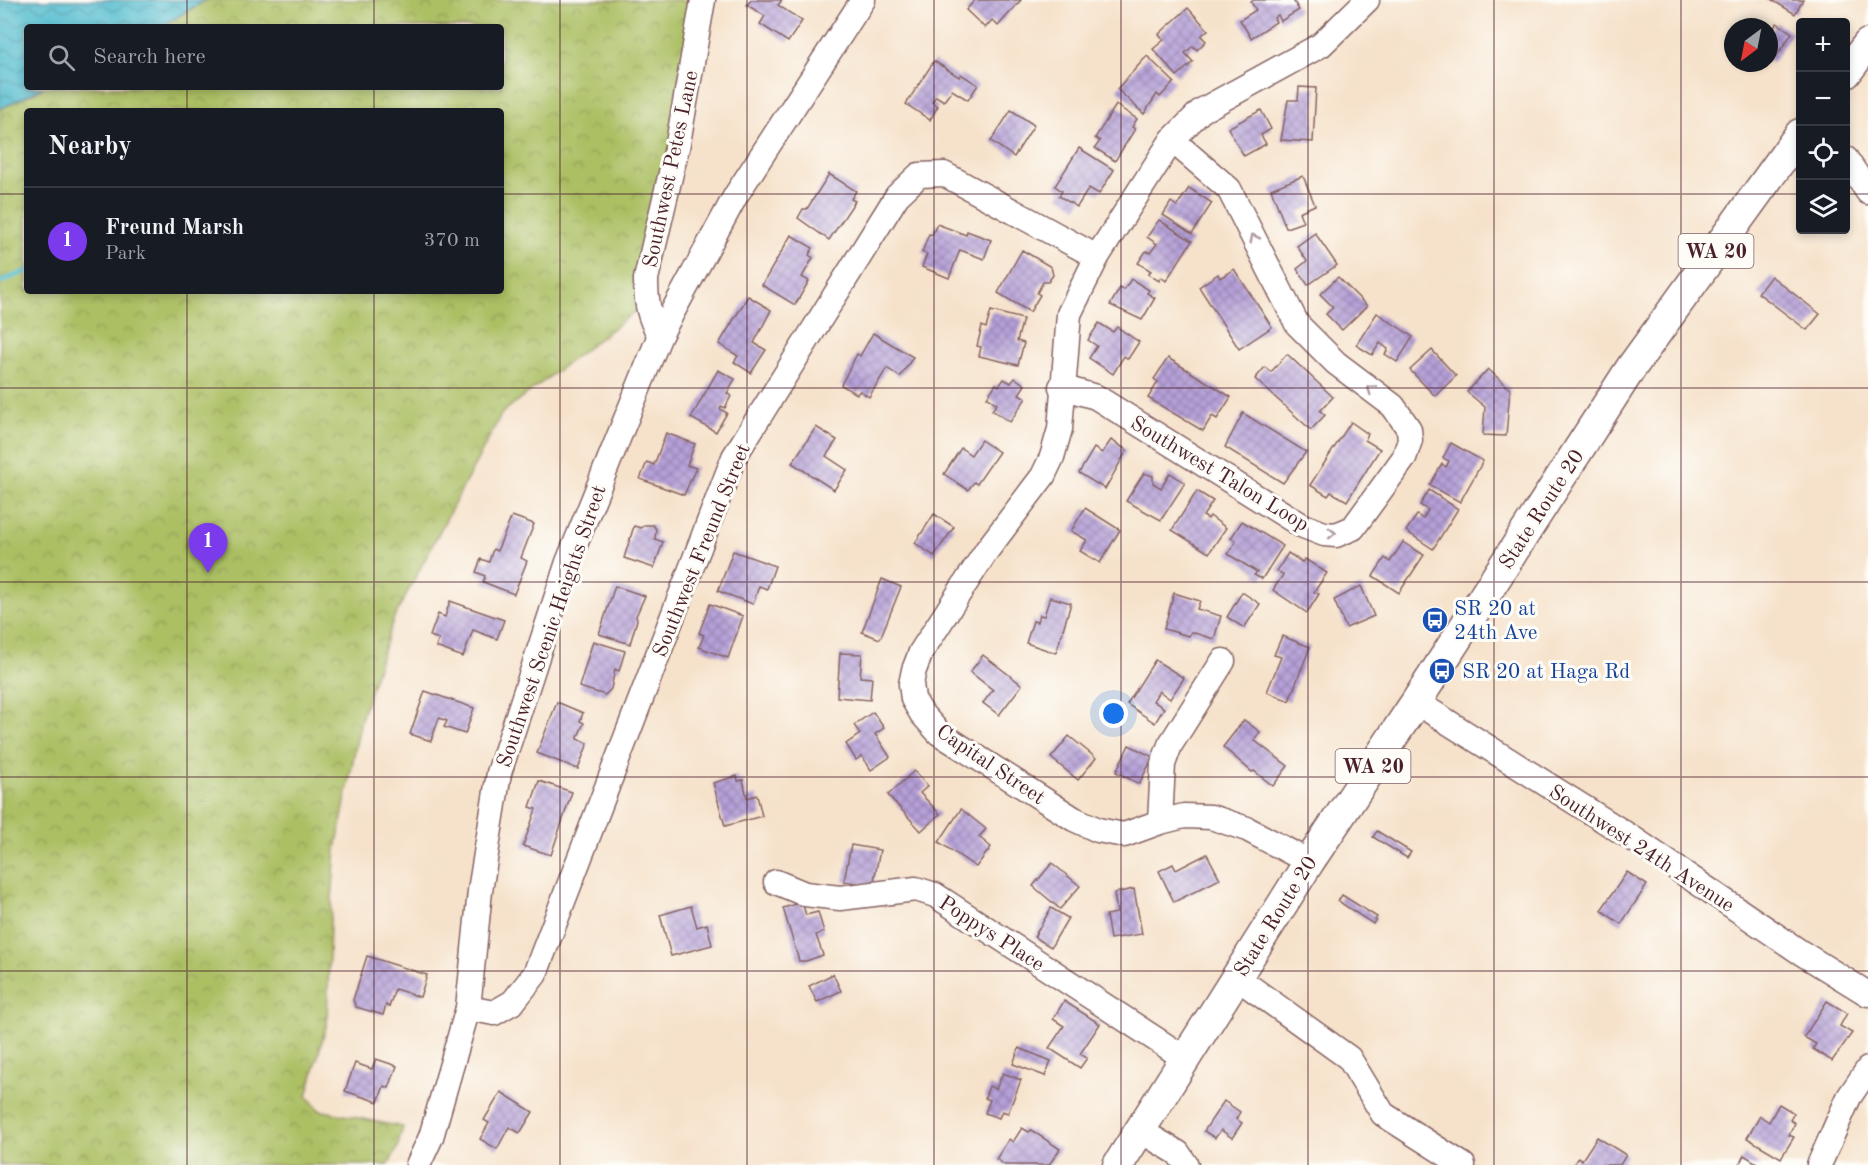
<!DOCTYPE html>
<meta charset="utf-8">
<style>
:root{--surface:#171b24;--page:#242831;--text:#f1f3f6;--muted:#9ea1a6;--line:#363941;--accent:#7c3aed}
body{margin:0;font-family:"Old Standard TT",serif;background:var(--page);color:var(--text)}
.controls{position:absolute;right:18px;top:18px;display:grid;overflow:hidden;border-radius:6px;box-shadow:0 3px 9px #0003}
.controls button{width:54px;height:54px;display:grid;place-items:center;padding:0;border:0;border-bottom:2px solid var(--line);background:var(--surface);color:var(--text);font:30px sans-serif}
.compass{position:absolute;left:1724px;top:18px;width:54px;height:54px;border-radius:50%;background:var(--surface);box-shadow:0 3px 9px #0003;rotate:212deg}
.you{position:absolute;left:1114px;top:714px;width:21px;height:21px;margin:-15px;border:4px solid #fff;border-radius:50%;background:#1a73e8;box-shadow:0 0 0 9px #1a73e833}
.badge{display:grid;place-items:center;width:39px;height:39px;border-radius:50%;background:var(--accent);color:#fff;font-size:20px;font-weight:700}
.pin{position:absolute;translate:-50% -50px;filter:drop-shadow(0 2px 3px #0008)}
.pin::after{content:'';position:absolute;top:32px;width:21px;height:18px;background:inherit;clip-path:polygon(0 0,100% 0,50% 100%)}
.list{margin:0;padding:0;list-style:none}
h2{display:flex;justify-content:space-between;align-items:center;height:78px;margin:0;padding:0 24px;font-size:26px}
h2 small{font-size:20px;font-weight:400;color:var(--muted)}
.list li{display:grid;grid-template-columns:39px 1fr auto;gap:18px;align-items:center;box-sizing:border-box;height:108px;padding:0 24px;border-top:2px solid var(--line)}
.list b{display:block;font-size:22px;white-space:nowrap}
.list p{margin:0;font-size:20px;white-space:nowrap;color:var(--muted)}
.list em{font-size:20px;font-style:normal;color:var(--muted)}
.icon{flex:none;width:33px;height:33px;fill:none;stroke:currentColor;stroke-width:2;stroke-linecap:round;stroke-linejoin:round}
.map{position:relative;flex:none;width:1868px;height:1165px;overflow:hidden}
.search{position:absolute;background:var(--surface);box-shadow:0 3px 9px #0003;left:24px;top:24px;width:480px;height:66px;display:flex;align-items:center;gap:15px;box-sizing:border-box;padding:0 21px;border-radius:6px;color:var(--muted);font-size:22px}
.panel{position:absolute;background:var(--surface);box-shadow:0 3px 9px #0003;left:24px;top:108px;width:480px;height:186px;border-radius:6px}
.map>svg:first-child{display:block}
.park{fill:url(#park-crowns);stroke:#7b6f47;stroke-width:1.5;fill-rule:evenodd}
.water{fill:url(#water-waves);stroke:#4f6e7e;stroke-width:1.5}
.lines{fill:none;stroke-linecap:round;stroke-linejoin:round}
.stream{stroke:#54bed0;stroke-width:5}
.building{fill:url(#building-cross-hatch)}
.minor-casing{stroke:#866363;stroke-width:27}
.major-casing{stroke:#866363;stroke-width:33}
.minor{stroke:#fff;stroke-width:24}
.major{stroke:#fff;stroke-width:30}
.oneway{stroke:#ae9aa0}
.grid{fill:none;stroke:#4a1f2b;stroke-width:1.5;stroke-opacity:0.55}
.labels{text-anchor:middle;stroke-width:6;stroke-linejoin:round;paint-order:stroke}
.shield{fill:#fdfcf7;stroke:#806168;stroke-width:1.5}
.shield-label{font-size:20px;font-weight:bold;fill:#4a1f2b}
.street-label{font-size:21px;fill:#4a1f2b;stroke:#fdfcf7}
.transit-label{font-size:21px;fill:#164399;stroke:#fdfcf7;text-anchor:start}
</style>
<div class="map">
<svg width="1868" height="1165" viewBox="0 0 1868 1165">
<defs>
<pattern id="park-crowns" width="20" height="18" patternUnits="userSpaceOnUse" patternTransform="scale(1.5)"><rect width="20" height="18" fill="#acbf63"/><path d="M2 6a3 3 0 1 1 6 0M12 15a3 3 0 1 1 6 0" fill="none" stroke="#8e9b52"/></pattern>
<pattern id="water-waves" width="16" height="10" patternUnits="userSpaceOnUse" patternTransform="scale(1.5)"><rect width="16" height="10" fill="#54bed0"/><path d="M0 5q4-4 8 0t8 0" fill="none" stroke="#489aa9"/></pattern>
<pattern id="building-cross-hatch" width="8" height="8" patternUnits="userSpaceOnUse" patternTransform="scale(1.5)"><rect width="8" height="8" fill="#b5a0d8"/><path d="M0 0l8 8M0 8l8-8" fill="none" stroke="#9582af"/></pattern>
</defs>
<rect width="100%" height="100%" fill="#fdfcf7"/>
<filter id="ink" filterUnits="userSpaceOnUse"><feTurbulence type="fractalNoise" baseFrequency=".0167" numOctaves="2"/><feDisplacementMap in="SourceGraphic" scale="12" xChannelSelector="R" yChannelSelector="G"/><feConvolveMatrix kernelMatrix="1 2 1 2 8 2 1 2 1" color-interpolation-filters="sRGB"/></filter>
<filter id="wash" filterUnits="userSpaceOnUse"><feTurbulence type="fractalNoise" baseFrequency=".008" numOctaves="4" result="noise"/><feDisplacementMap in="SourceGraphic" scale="24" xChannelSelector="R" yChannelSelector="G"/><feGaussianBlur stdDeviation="1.35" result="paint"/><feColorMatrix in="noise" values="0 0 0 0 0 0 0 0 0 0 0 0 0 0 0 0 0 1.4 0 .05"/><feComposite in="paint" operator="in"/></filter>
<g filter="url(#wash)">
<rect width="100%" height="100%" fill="#f6e2cb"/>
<path class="park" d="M206 0H703L647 302 502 413 393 620 361 719 336 849 330 924 327 1023 307 1096 319 1110 403 1127 397 1149 388 1165H0V109L44 87H501V27H160ZM27 111H501V291H27Z"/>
<path class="water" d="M0 0H206L160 27H27V87H44L0 109Z"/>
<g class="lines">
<path class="stream" d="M0 282 27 271"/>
</g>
<g id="blocks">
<g class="building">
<path d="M751 0H782L778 5 802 21 788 42 760 24 765 16 747 5Z"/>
<path d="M975 0H1021L998 26 992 20 985 28 966 10Z"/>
<path d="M1254 0H1293L1299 10 1281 21 1278 15 1274 18 1276 22 1251 38 1240 20 1256 10 1251 2Z"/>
<path d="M1772 0H1803L1795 14Z"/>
<path d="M1188 8 1208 30 1201 36 1206 41 1197 50 1193 46 1185 53 1193 62 1177 76 1153 49 1164 40 1159 34Z"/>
<path d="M1777 23 1792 33 1772 63 1769 61V35Z"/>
<path d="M1147 56 1174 82 1160 97 1157 94 1144 114 1117 89Z"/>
<path d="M934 61 959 77 961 74 978 85 968 100 952 90 944 101 936 96 932 102 938 106 930 120 906 104Z"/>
<path d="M1299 87 1316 88 1313 142 1281 140 1288 100H1298Z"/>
<path d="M1116 105 1137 119 1132 127 1135 129 1115 161 1095 148 1100 141 1095 138Z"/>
<path d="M1011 110 1034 125 1014 157 991 141Z"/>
<path d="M1261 110 1271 129 1261 135 1266 144 1244 156 1228 128Z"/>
<path d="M1079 148 1114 170 1099 194 1089 188 1077 207 1059 196 1062 191 1055 186Z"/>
<path d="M829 174 856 191 851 199 855 201 829 240 798 218 803 209H807Z"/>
<path d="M1303 176 1315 205 1299 212 1303 222 1286 228 1271 189Z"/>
<path d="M1189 188 1212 203 1192 234 1163 215 1171 202 1177 206Z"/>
<path d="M1159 220 1192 241 1166 281 1161 277 1159 281 1148 274 1151 271 1138 263 1146 251 1150 253 1157 244 1147 237Z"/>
<path d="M937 224 966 235 967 231 991 240 984 259 960 250 949 278 922 267 927 254 922 252 929 234 932 235Z"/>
<path d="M1315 233 1337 265 1308 285 1297 269 1307 261 1297 246Z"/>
<path d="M791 235 813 248 809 255 813 258 802 277 809 281 795 305 762 285Z"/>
<path d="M1022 250 1051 267 1053 275 1048 282H1043L1037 293 1040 295 1030 312 998 293Z"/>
<path d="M1234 269 1272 327 1239 349 1199 287 1218 274 1220 278Z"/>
<path d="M1771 276 1820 314 1807 330 1758 293Z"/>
<path d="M1338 277 1367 306 1342 330 1326 314 1333 307 1320 294Z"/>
<path d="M1131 279 1149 290 1147 293 1155 298 1142 320 1110 305 1120 288 1124 290Z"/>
<path d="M748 296 771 310 754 343 766 350 751 373 734 362 738 356 719 344Z"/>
<path d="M991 311 1023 319 1017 341 1024 343 1018 365 979 356 981 347 977 346 982 326 986 328Z"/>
<path d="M1377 313 1413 337 1397 362 1385 354 1388 349 1380 343 1372 355 1356 345Z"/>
<path d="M1099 323 1113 332 1117 327 1139 342 1128 359 1124 356 1113 374 1089 358 1097 346 1088 340Z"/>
<path d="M873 333 913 357 900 377 887 368 869 397 860 391 857 394 841 385 857 354 860 356Z"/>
<path d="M1432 350 1456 376 1435 396 1410 370Z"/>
<path d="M1287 354 1333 397 1320 411 1325 415 1311 430 1255 379 1265 367 1271 372Z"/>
<path d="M1168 358 1231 397 1217 419 1212 416 1203 431 1148 398 1158 382 1154 379Z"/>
<path d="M1488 369 1510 389 1506 436 1483 435 1485 407 1467 392Z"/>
<path d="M718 370 735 379 727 393 731 396 725 408 721 406 720 409 727 413 716 432 691 418Z"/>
<path d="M1015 378 1025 385 1019 394 1026 398 1010 422 992 410 997 404 987 397 996 384 999 386 1004 379 1011 383Z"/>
<path d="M1243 413 1306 452 1283 483 1225 447Z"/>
<path d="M1351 422 1368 434 1365 440 1380 449 1347 501 1331 492 1328 496 1310 485Z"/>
<path d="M816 427 837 440 826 456 847 470 834 490 792 463Z"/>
<path d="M666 433 695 444 687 465 696 468 684 495 640 479 647 462 654 465Z"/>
<path d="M981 440 999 452 977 484 974 482 968 490 944 474 961 448 971 455Z"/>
<path d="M1111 440 1127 450 1105 489 1079 473 1094 448 1102 453Z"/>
<path d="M1451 443 1483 461 1460 502 1430 485 1442 464 1446 467 1449 461 1443 458Z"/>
<path d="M1144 473 1153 476V483L1161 488 1170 473 1185 483 1161 520 1126 501Z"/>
<path d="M1429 490 1458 509 1433 549 1406 531 1417 515 1423 519 1428 510 1420 505Z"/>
<path d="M1197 491 1213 501 1203 516 1208 519 1210 516 1226 528 1209 553 1172 530Z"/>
<path d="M1085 508 1120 530 1100 563 1080 551 1087 540 1071 531Z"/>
<path d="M934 514 954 527 934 556 915 543Z"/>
<path d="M512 516 534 524 521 558 527 561 514 594 483 582 485 576 476 572 481 559 489 562 493 549 497 551Z"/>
<path d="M1242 521 1283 546 1262 579 1254 575 1257 572 1228 554 1236 541 1231 538Z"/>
<path d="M644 525H653L656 529 655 539 663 542 654 568 624 558 634 526 641 528Z"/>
<path d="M1403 542 1424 555 1399 593 1373 576 1385 558 1390 562Z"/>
<path d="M733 551 775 566 767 589 759 586 753 604 718 591Z"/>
<path d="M1288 553 1302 562 1305 559 1327 573 1314 592 1319 594 1307 613 1273 590 1283 575 1277 571Z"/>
<path d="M882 579 901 587 880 639 862 632Z"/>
<path d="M615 586 645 596 636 616 637 620 630 644 599 634Z"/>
<path d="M1361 586 1374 616 1346 628 1334 600Z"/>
<path d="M1242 592 1260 604 1244 628 1227 617Z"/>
<path d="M1174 593 1200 601 1197 609 1221 616 1214 639 1191 632 1189 636 1164 629Z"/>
<path d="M1050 597 1071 603 1056 653 1026 643 1033 621 1037 622 1040 615 1044 616Z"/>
<path d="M450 601 504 620 497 639 473 630 463 657 436 647 439 639 430 636 438 614 445 617Z"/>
<path d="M710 604 743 616 728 658 699 647 704 635 699 633Z"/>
<path d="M1282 636 1310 647 1289 701 1267 692 1281 657 1274 655Z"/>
<path d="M593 641 625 651 619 671 615 669 611 689 605 695 579 687Z"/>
<path d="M840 653 862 654 860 677 872 678 870 700 837 697Z"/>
<path d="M983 655 1022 685 999 715 983 703 993 690 970 672Z"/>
<path d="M1155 660 1184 678 1170 699 1159 691 1153 701 1164 708 1155 723 1127 704Z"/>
<path d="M425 691 474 708 465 734 444 727 447 721 439 718 431 741 410 734Z"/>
<path d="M557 702 583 713 580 721 584 723 577 739 588 743 578 769 537 753Z"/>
<path d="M873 712 884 728 875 734 890 757 871 770 862 756 856 760 846 744 860 734 854 725Z"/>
<path d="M1244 720 1260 732 1254 740 1288 766 1273 786 1254 771 1252 772 1223 747Z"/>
<path d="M1069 736 1096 758 1078 780 1051 758Z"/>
<path d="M1129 745 1153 757 1139 784 1116 772Z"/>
<path d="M914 771 928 786 920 793 940 814 921 831 888 795Z"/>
<path d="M737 776 738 781 743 780 747 798 757 795 762 816 725 826 713 783Z"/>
<path d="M539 781 572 792 551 855 523 846 536 809 530 807Z"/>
<path d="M961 809 986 829 979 837 991 847 976 867 939 842Z"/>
<path d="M1377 831 1411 852 1407 858 1373 837Z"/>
<path d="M851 845 880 850 873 886 844 881Z"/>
<path d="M1207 854 1220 879 1174 902 1159 871 1173 864 1176 870Z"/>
<path d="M1052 863 1080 886 1060 909 1033 886Z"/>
<path d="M1627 872 1647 885 1621 924 1601 910Z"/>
<path d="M1134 889 1142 934 1110 939 1106 915 1117 913 1114 893Z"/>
<path d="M1342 895 1377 917 1373 924 1338 901Z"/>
<path d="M802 902 806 915 818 912 824 932 816 935 823 955 806 961H799L783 908Z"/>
<path d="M691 906 697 927 707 924 712 945 671 956 660 915Z"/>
<path d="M1051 908 1068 918 1051 947 1034 937Z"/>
<path d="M367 956 427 975 420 997 395 989 389 1007 386 1005 383 1015 356 1007 353 1000Z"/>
<path d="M833 974 841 991 817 1002 809 986Z"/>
<path d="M1064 1001 1100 1024 1080 1054 1087 1058 1080 1068 1049 1048 1064 1026 1053 1019Z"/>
<path d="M1827 1001 1847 1013 1840 1026 1852 1033 1832 1061 1813 1049 1816 1044 1804 1037Z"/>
<path d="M1019 1048 1051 1061 1045 1076 1013 1064Z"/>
<path d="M376 1059 397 1066 389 1088 384 1086 378 1102 345 1091 355 1063 372 1069Z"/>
<path d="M1003 1073 1021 1080 1008 1113 1002 1111 999 1118 985 1113 990 1100 985 1098 989 1086 996 1089Z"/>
<path d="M501 1092 533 1112 520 1133 509 1127 497 1149 480 1139 489 1123 484 1120Z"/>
<path d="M1224 1101 1240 1112 1236 1119 1242 1123 1232 1138 1221 1130 1215 1138 1204 1131Z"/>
<path d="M1779 1104 1794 1113 1790 1120 1795 1123 1789 1135 1794 1137 1781 1158 1747 1138 1760 1116 1769 1122Z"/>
<path d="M1022 1128 1029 1132 1031 1130 1060 1149 1049 1165H1005L996 1159 1009 1139 1013 1142Z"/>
<path d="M1597 1137 1626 1155 1620 1165H1573L1578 1157 1582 1160Z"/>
<path d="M1744 1155 1760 1165H1739Z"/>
</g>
</g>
</g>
<g filter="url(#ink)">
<use href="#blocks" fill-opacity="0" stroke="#866363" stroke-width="1.5"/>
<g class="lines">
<defs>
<g id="minor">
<path d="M1846 159 1868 192"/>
<path d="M660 335C648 317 646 300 646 279L678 143 703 0"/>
<path d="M1061 387 1096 397 1301 525 1324 534 1336 535 1353 528 1404 458 1410 440 1409 429 1393 406 1336 363 1297 324 1229 189 1172 140"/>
<path d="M1416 702 1632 838 1800 952 1868 994"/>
<path d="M1160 822 1163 764 1170 745 1223 661"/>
<path d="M1309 862 1247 829 1211 817 1184 816 1160 822 1124 835 1098 830 1074 819 939 733 922 714 913 699 911 684 914 670 921 652 987 550 1043 476 1052 457 1060 429 1069 314 1097 257 1172 140 1201 111 1321 45 1367 0"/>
<path d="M776 882 805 894 840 898 916 889 935 895 1186 1059"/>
<path d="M1236 977 1349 1058 1383 1114 1463 1165"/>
<path d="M468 1008 494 1013 513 1002 535 974 734 457 897 196 919 175 944 174 1097 257"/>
<path d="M1139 1130 1178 1153 1186 1165"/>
<path d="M418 1165 431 1137 468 1008 480 891 499 773 568 562 660 335 736 195 863 0"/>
<path d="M1819 1165 1849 1097 1868 1069"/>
</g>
<g id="major">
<path d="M1846 73 1868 44"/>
<path d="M1118 1165 1309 862 1416 702 1631 368 1800 134"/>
</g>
</defs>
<use href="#minor" class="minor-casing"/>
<use href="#major" class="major-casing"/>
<use href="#minor" class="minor"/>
<use href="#major" class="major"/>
</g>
<defs><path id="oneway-chevron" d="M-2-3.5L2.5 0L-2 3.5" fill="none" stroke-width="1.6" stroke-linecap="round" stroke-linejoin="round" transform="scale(1.5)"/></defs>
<g class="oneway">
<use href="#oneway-chevron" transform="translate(1254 238) rotate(-116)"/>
<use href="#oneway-chevron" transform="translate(1371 389) rotate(-144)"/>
<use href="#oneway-chevron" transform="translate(1332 533) rotate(-1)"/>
</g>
</g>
<path class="grid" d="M187 0V27M374 0V27M560 0V1165M747 0V1165M934 0V1165M1121 0V1165M1308 0V1165M1494 0V1165M1681 0V1165M187 87V111M374 87V111M0 194H27M501 194H1800M1846 194H1868M187 291V1165M374 291V1165M0 388H1868M0 582H1868M0 777H1868M0 971H1868"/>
<defs>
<symbol id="bus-disc" viewBox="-11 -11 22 22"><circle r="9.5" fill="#1a4fb4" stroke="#fdfcf7"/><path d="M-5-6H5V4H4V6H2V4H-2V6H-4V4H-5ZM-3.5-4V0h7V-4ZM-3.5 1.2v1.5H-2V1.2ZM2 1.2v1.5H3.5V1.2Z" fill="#fff"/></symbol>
</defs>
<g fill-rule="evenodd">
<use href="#bus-disc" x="1420" y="605" width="30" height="30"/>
<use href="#bus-disc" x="1427" y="656" width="30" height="30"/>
</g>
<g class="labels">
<g class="shield">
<rect x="1678.5" y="234" width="75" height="34" rx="4.5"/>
<rect x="1335.5" y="749" width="75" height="34" rx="4.5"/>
</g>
<g class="shield-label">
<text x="1716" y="258">WA 20</text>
<text x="1373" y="773">WA 20</text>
</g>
<g class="street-label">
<text transform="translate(670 169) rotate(-78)" y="7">Southwest Petes Lane</text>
<text transform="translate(1220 473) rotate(31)" y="7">Southwest Talon Loop</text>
<text transform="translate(1541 509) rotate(-57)" y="7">State Route 20</text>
<text transform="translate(701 550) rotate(-68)" y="7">Southwest Freund Street</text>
<text transform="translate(551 626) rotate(-71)" y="7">Southwest Scenic Heights Street</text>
<text transform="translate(991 764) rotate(34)" y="7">Capital Street</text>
<text transform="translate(1642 848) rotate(33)" y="7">Southwest 24th Avenue</text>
<text transform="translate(1275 916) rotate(-58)" y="7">State Route 20</text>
<text transform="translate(992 933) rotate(33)" y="7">Poppys Place</text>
</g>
<g class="transit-label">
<text x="1454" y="615">SR 20 at<tspan x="1454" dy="24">24th Ave</tspan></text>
<text x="1462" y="678">SR 20 at Haga Rd</text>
</g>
</g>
</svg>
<div class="controls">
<button>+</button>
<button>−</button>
<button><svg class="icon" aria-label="locate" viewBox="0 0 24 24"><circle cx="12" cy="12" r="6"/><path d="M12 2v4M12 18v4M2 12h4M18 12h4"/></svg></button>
<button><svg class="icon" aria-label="layers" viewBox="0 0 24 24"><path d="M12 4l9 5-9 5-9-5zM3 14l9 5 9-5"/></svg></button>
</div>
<svg class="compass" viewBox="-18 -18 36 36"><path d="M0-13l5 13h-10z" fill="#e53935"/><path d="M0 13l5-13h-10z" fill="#9ea1a6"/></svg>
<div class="you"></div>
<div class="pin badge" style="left:208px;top:573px">1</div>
<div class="search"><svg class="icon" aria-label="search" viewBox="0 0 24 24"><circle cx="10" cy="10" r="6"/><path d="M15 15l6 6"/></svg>Search here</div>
<section class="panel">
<h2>Nearby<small></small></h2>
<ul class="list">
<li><span class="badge">1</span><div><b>Freund Marsh</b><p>Park</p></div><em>370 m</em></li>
</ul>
</section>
</div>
